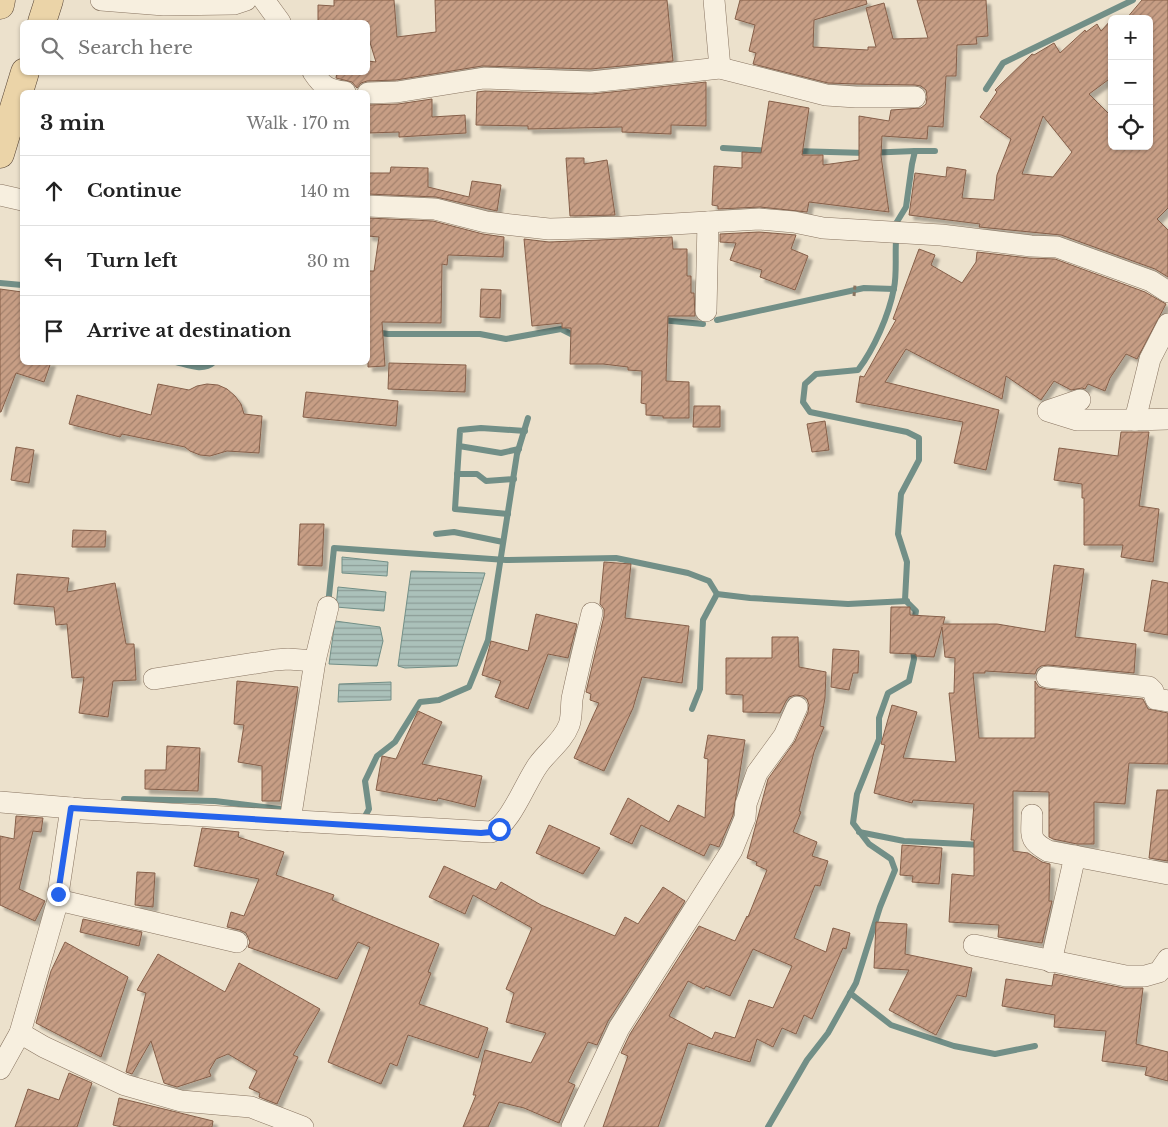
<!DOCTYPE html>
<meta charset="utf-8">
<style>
:root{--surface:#fff;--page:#f2f2f2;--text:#222;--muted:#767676;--line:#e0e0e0}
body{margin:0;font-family:"Libre Baskerville",serif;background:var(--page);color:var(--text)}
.controls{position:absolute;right:15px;top:15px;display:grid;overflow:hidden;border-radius:8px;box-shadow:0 1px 4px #0004}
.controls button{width:45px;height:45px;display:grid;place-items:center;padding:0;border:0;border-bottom:1px solid var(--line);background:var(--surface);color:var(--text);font:25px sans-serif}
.stop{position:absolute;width:15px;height:15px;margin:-11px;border:4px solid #2563eb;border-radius:50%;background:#fff}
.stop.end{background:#2563eb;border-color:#fff;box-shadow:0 1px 5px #0008}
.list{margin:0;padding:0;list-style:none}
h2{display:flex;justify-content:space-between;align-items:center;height:65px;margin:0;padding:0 20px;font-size:21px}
h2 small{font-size:16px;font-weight:400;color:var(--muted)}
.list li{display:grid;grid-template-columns:32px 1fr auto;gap:15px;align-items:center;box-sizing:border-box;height:70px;padding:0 20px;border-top:1px solid var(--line)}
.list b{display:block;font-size:19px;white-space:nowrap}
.list em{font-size:16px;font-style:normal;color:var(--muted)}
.icon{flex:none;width:28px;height:28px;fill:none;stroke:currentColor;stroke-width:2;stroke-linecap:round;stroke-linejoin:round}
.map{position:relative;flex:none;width:1168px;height:1127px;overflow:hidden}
.search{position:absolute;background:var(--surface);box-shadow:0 1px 4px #0004;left:20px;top:20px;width:350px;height:55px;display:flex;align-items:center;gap:12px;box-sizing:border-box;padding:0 18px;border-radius:8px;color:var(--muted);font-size:19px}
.panel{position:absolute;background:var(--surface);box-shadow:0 1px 4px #0004;left:20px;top:90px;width:350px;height:275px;border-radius:8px}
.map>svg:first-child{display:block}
.water{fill:url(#water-rules);stroke:#728f87}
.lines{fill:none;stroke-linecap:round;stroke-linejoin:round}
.stream{stroke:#728f87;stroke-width:6}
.building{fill:url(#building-hatch);stroke:#855f49;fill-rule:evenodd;filter:url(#shadow)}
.minor-casing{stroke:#887461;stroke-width:22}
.primary-casing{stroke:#564334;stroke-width:29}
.path{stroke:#887461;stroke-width:3;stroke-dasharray:4 2.5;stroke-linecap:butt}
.minor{stroke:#f7efdf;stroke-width:21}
.primary{stroke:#ebd4a8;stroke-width:28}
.route{stroke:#2563eb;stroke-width:6}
</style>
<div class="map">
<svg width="1168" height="1127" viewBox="0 0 1168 1127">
<defs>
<pattern id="water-rules" width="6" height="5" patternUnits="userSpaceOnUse" patternTransform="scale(1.25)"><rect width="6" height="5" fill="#abc1ba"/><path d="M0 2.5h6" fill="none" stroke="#8c9d97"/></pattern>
<pattern id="building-hatch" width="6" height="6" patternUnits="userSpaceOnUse" patternTransform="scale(1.25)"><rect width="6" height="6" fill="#c79e85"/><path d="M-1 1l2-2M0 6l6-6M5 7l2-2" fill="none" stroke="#a3816c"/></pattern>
<filter id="shadow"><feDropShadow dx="4.5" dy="4.5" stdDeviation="1" flood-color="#0004"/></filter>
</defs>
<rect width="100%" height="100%" fill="#ece1cc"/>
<g class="water">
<path d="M342 557 388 562 387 576 342 573Z"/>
<path d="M411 571 485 573 457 666 405 668 398 666Z"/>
<path d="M338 587 386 592 384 611 336 607Z"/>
<path d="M335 621 380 627 383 641 377 666 329 664Z"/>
<path d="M391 682V700L338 702 339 684Z"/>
</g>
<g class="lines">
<g class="stream">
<path d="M986 89 1003 63 1133 0"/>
<path d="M723 148 770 151"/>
<path d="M794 151 866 153 915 151"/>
<path d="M895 225 906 207 912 164 915 151H935"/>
<path d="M896 241C895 256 897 274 894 288 889 315 874 349 858 370L816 374 805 384 803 402 810 412 907 432 919 438V460L901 494 898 534 907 562 905 600 916 611 914 622"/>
<path d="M0 283 22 285"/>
<path d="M661 320 703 324"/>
<path d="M717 320 864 288 894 289"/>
<path d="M368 331 388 334H480L506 339 561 329 575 336 578 335"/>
<path d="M176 362C188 365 203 372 214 362"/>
<path d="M459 446 501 453 519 449"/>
<path d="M457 474H477L486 481 514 479"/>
<path d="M508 514 455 509 460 430 481 428 525 431"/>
<path d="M436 534 454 532 503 542"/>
<path d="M328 605 334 548 506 560 616 558 688 573 709 581 717 594"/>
<path d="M692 709 700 689 703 620 717 594 750 598 848 604 907 601"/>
<path d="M124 799 215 801 287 810"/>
<path d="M363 820 369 809 365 781 377 756 395 742 420 702 439 700 469 687 488 640 517 454 528 418"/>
<path d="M859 832 904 841 982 845"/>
<path d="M850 993 891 1025 954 1046 995 1054 1035 1046"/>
<path d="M768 1127 807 1060 828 1033 856 983 880 907 895 870 891 859 869 844 853 823 857 794 879 739V718L888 693 909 681 914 659 913 647"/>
</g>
</g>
<g class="building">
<path d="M334 0H394L397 37 436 32 435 0H667L673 61 591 69 482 66 396 80 367 81 361 83 357 88 352 82 336 78 337 72H368V61L376 62 368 36V22H318V5L334 6Z"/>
<path d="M740 0H866L867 4 814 20 813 47 868 50V47H876L866 8 884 3 893 39 928 38 917 0H986L988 36 976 37 977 44 957 45 956 76H946L943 127 928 126 927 139 882 136 881 156 889 212 809 202 807 212 760 207 718 209V206L712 205 714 166 742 168V152L761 153 769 101 809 108 802 155H823V165L859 160V116L889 121 891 110 921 108 926 104 927 97 926 90 921 86 915 85 856 84 828 83 753 64 756 53 749 51 755 25 735 19Z"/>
<path d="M1142 0H1168V208L1157 219 1168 230V277L1155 269 1061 235 979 227 980 224 909 215 915 173 946 177 947 167 966 170 962 198 994 200 997 175 1011 139 980 117 997 92 995 90 1032 54 1034 55 1054 43 1060 53 1085 30 1086 32 1097 24 1101 31 1112 19V77L1089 94 1112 117V146H1149V19H1126ZM1043 116 1072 152 1053 177 1022 174Z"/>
<path d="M706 82V126L671 125V134L622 132V127L528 129V126L476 125 477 92 485 91 592 94Z"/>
<path d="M432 99V117L465 115 466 133 399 137V132L368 133V105L398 104Z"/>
<path d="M566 158H584V164L607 160 615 215 570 216Z"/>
<path d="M391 167 428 168V187L469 197 472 181 501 185 497 211 436 197 368 194V173H390Z"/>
<path d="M368 218 433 221 483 234 504 237 503 257 448 255 447 265 442 264 441 323 382 322 385 366 368 367V271H374L379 237 368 236Z"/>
<path d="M759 232 796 235 791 249 808 256 795 290 760 277 762 270 730 260 736 243 720 242V234Z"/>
<path d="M672 237 673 249H687V276H691V293H694L695 316H668L666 381 689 382V418H663V416L646 415V404L641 403 642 371 628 370V367L603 364H570L571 328H562V323L532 326 524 239 549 242Z"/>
<path d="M919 249 935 255 931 265 962 283 976 262 977 252 1029 258 1055 259 1145 292 1166 304 1137 359 1126 354 1110 378 1105 391 1088 384 1085 389 1082 388 1071 390 1054 381 1041 400 1006 376 1002 399 906 349 885 382 999 410 986 470 954 463 963 422 856 402 860 376 864 377 896 320 893 319Z"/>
<path d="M0 289 22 292V362H51L44 382 16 373 1 412H0Z"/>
<path d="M481 289 501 290 500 318 480 317Z"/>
<path d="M389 363 466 365 465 392 388 389Z"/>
<path d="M158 384 189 390 197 386 207 384 218 385 227 389 235 396 241 404 244 414 262 416 259 453 227 451 210 456 200 455 190 451 185 447 122 434 120 437 69 424 77 395 151 415Z"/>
<path d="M306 392 398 401 396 426 303 417Z"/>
<path d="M694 406H720V427H693Z"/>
<path d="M825 421 829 450 812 452 807 424Z"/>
<path d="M1121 432H1149L1139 506 1159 509 1153 562 1121 557 1123 545H1084V498H1082V484L1054 480 1059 448 1118 456Z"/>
<path d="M16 447 34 450 29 483 11 480Z"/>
<path d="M300 524H324L322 566 298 565Z"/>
<path d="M73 530 106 531 105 547H72Z"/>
<path d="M604 562 631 564 625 618 689 626 682 683 642 677 633 708 604 771 574 758 599 703 590 700 591 694 586 692 604 616V609L600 604Z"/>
<path d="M1054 565 1084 569 1075 637 1136 644 1134 673 1048 665 1041 666 1037 669 1035 674 985 671V673H973L979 738H1035V681L1039 687 1046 689 1143 699 1148 709 1168 713V764L1129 763 1125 804 1094 802V844H1077L1053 839 1049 837V792L1013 791V851L1028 853 1042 862 1050 864 1049 901H1052L1042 943 998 937 999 925 949 922 952 874 974 876V840H971L974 804 913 800 912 803 874 793 885 745 881 744 892 705 917 712 903 758 956 762 949 693H954L955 658 945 657 942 627 934 657 916 656V654L890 653 891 607H910V615L945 617 943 624H997L1045 632Z"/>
<path d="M17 574 69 578 67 592 115 583 126 644H134L136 680 113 681 108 717 79 713 84 677 72 678 67 624 56 625 54 607 14 604Z"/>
<path d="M1152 580 1168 583V635L1144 631Z"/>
<path d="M536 614 577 624 568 658 548 654 528 709 495 697 501 681 482 675 491 641 528 651Z"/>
<path d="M772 637H798L799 667 826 672 825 698 820 726 824 727 814 752 799 811 801 812 793 832 817 842 812 856 828 861 820 886 815 885 794 938 826 952 833 928 850 933 846 949 843 948 812 1019 804 1015 796 1034 782 1028 773 1047 757 1039 750 1062 688 1043 658 1127H603L628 1056 621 1053 630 1034 699 926 735 941 747 916 748 917 767 870 756 865 757 862 747 858 768 779 795 741 808 712 809 705 807 699 803 696 795 695 789 697 786 701 780 713 743 712V695L726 694V658H772ZM753 949 792 966 773 1008 749 1000 735 1038 715 1032 712 1039 669 1016 688 981 704 989 706 986 730 996Z"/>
<path d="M833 649 859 651 858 673H853L849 690 831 687Z"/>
<path d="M237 681 298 687 280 801H262V766L238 762 244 725 234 724Z"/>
<path d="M418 711 442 722 422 764 482 776 475 807 438 798 437 801 376 790 382 756 396 759Z"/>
<path d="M708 735 745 740 733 815 719 847 710 844 704 856 641 825 632 844 610 834 628 798 669 822 678 805 705 818 708 759 704 758Z"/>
<path d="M167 746 200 748 198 791 145 789V770H166Z"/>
<path d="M1157 790H1168V861L1149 858Z"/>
<path d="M16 816 43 818 41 832 33 831 19 889 45 901 35 921 0 905V836L14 839Z"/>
<path d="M549 825 600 848 583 874 536 853Z"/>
<path d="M202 828 239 832 238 837 284 852 276 875 334 895 332 900 439 944 428 972 431 973 419 1004 488 1028 478 1058 408 1035 397 1066 390 1063 381 1084 328 1062 370 947 358 942 337 979 248 947 250 942 246 933 240 930 227 927 231 912 244 916 259 879 194 866Z"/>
<path d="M902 845 942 848 939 884 912 882 913 876 900 875Z"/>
<path d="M444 866 496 890 501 882 541 905 615 936 625 917 638 924 663 887 685 901 608 1021 597 1045 588 1042 568 1082 575 1085 559 1123 524 1108 499 1102 488 1127H463L476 1095H473L485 1050 531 1063 546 1033 506 1022 514 993 506 989 532 928 473 895 465 914 429 897Z"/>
<path d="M137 872 155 873 153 907 135 905Z"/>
<path d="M83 919 142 932 139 946 80 932Z"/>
<path d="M876 922 907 924 905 954 972 968 966 997 957 995 936 1035 889 1010 909 970 874 968Z"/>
<path d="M65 942 128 977 101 1057 36 1023 51 971Z"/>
<path d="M158 954 225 992 239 963 320 1009 293 1055 298 1057 277 1104 259 1097 260 1093 249 1088 257 1071 228 1054 216 1059 209 1071 211 1076 177 1087 164 1083 151 1041 132 1074 126 1072 146 993 137 990Z"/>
<path d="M1054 974 1124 988H1143L1136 1044 1168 1052V1081L1145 1075 1147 1067 1102 1061 1106 1031 1054 1027 1055 1015 1002 1006 1006 979 1052 986Z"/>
<path d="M69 1073 92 1083 77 1127H15L28 1089 59 1100Z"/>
<path d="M119 1098 213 1121 212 1127H122L113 1125Z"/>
</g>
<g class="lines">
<defs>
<g id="minor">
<path d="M101 0 164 5 234 4 246 0"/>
<path d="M264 0 280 22"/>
<path d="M714 0 720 68"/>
<path d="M313 72C323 87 328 90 345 92"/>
<path d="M368 93 397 92 484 78 591 82 720 68 826 95 856 97H915"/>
<path d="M0 195 22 200"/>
<path d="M368 206 435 209 486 222 549 229 622 227 759 219 794 222 823 228 941 235 1031 246 1057 247 1151 281 1168 292"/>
<path d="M706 311 708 222"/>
<path d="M1080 400 1048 411 1077 420H1135L1168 419"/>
<path d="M1135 420 1150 359 1168 324"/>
<path d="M1047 677 1149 687 1153 691 1156 699 1168 701"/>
<path d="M154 679 275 660 288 659 315 661"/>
<path d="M0 802 83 809 491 832C511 824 525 783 538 765 548 751 563 741 569 725 572 717 571 708 572 699 578 670 585 642 592 613"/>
<path d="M1032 815C1032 836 1028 840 1048 851L1168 874"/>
<path d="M290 821 315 661 328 607"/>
<path d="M58 900 237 942"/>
<path d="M974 945 1126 976H1145L1159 972 1168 959"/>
<path d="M1051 962 1075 856"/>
<path d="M20 1033 44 1047 125 1085 181 1101 251 1107 303 1127"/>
<path d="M0 1069 20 1033 58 900V894L71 808"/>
<path d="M572 1127 619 1028 732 850 745 818 746 804 757 773 784 736 797 707"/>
</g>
<g id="primary">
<path d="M0 5 1 0"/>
<path d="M42 22 49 0"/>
<path d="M0 154 25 72"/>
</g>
</defs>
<use href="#minor" class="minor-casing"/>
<use href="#primary" class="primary-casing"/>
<path class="path" d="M854 296 855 285"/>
<use href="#minor" class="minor"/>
<use href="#primary" class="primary"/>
</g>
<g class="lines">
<path class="route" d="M58 894 71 808 481 833 491 832 499 829"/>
</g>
</svg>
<div class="controls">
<button>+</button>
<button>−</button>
<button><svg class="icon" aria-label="locate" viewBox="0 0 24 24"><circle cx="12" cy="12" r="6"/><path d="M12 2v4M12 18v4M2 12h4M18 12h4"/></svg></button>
</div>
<div class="stop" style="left:499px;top:829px"></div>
<div class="stop end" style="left:58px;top:894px"></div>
<div class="search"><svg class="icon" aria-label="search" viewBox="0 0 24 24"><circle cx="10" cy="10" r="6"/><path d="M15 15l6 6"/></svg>Search here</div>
<section class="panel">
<h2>3 min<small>Walk · 170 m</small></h2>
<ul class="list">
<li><svg class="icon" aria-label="ahead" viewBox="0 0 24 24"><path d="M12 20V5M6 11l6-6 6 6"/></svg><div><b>Continue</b></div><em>140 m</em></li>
<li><svg class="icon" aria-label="left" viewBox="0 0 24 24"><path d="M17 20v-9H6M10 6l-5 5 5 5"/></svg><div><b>Turn left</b></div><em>30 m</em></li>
<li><svg class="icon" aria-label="arrive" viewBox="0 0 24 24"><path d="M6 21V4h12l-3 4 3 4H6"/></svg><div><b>Arrive at destination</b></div></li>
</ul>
</section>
</div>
